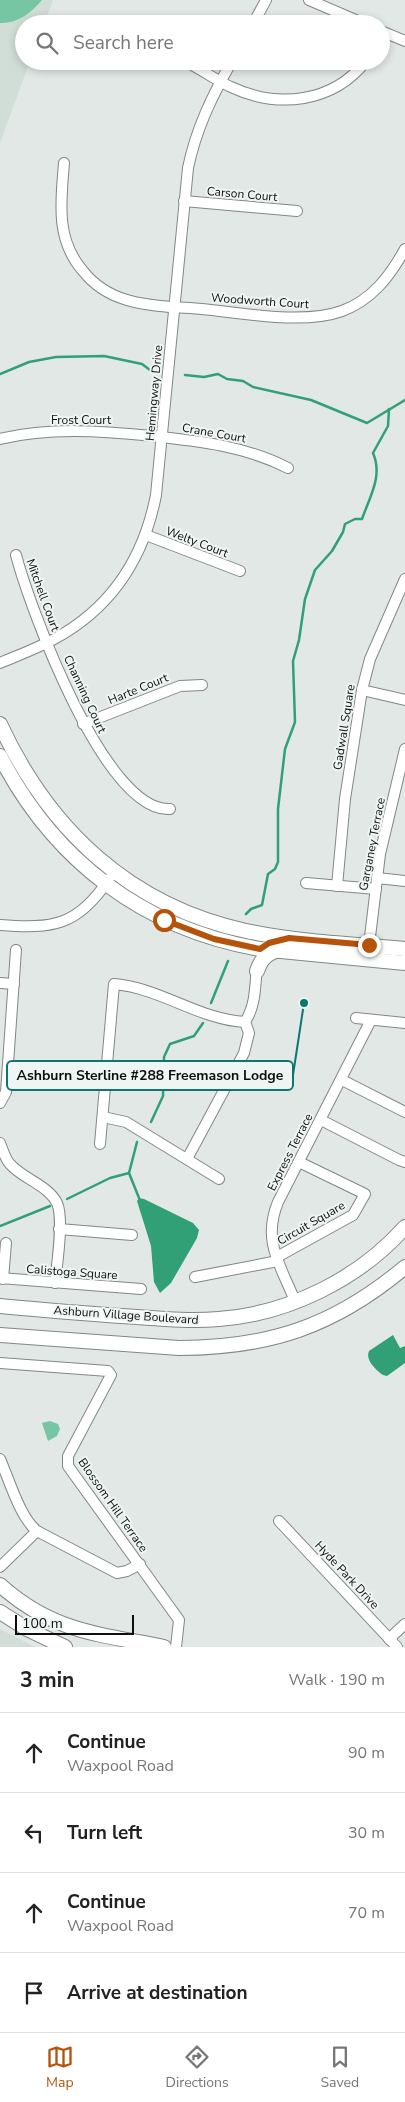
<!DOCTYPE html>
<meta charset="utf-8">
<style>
:root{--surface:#fff;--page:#f2f2f2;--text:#222;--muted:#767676;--line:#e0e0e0;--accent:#b45309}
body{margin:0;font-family:"Nunito Sans",sans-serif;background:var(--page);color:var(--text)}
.scale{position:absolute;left:15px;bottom:12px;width:119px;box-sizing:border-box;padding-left:5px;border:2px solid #0d0f0e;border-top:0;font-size:14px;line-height:18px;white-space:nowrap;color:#0d0f0e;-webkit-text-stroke:4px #eff5f2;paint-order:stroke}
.stop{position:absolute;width:15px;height:15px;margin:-11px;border:4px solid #b45309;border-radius:50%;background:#fff}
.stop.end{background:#b45309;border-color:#fff;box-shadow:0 1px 5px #0008}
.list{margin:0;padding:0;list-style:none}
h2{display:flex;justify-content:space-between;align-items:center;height:65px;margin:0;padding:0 20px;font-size:21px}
h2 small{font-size:16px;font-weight:400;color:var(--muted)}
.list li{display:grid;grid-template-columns:32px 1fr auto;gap:15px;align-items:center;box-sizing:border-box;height:80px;padding:0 20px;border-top:1px solid var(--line)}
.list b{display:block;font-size:19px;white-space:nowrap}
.list p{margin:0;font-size:16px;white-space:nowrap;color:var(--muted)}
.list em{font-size:16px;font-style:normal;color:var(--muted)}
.icon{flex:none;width:28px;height:28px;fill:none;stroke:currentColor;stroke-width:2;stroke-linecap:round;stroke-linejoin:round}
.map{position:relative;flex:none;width:405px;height:1647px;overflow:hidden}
.search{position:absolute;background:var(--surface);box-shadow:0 2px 8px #0003;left:15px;right:15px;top:15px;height:55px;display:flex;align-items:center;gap:12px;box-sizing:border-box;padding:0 18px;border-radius:28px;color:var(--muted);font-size:19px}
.sheet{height:385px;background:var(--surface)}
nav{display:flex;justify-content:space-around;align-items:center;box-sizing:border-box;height:70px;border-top:1px solid var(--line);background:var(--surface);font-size:14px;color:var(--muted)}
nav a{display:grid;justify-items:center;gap:2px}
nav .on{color:var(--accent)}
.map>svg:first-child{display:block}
.built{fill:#d0ded7}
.green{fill:#77c6a3}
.water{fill:#31a076}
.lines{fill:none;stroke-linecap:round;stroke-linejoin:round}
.stream{stroke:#31a076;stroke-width:2.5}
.minor-casing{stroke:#828785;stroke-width:12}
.major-casing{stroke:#828785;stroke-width:16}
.minor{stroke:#fff;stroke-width:10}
.major{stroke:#fff;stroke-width:14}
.route{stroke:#b45309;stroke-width:6}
.labels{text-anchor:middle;stroke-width:4;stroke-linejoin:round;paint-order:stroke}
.street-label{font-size:12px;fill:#0d0f0e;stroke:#eff5f2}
.leader{fill:none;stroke:#0f766e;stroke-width:2}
.callout-dot{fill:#0f766e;stroke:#eff5f2;stroke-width:2}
.callout{fill:#eff5f2;stroke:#0f766e;stroke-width:2}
.callout-label{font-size:14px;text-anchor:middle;font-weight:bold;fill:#0d0f0e}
</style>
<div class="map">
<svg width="405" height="1647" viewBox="0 0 405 1647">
<rect width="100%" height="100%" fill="#e2e8e5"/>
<g class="built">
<path d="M0 0H53L44 24H24V61H30L0 143Z"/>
<path d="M0 1629 35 1647H0Z"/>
</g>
<g class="green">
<path d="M0 0H42C31 13 17 24 0 23Z"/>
<path d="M50 1421 58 1424 60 1429 57 1436 48 1441 42 1423Z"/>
</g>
<g class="water">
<path d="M139 1198 144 1199 193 1223 199 1230 197 1238 171 1283 160 1293 154 1282 151 1246 137 1201Z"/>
<path d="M393 1335 400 1348 405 1346V1363L387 1376 383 1375C376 1370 365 1360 369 1351Z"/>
</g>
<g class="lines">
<g class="stream">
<path d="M0 374 29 362 56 357 104 356 142 364 150 370 156 372"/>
<path d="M185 375 204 377 218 374 227 379 243 381 253 387 311 400 367 423 405 400"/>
<path d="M246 914 251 909 262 905 268 874 275 869 278 862V809L285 749 295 722 293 661 299 640 305 599 315 570 332 551 343 532 345 524 355 519H362C370 496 383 476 373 453L388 426 389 409"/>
<path d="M211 1003 228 961"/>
<path d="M151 1122 163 1096 164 1057 170 1044 194 1036 203 1023"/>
<path d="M137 1142 129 1173 139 1198"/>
<path d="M67 1199 110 1178 129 1173"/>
<path d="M0 1226 50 1206"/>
</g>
<defs>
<g id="minor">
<path d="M309 0 365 24"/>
<path d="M253 24 266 0"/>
<path d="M381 31 405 41"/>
<path d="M184 61C200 68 215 80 231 87 278 109 333 103 366 61"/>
<path d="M64 163C61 201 55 239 83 271 94 285 110 295 127 300 150 307 178 307 202 309 243 313 303 325 342 311 372 300 390 276 405 249"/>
<path d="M184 201 297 211"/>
<path d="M0 439C50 427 101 431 152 436 199 441 245 446 288 468"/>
<path d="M146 535 240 571"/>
<path d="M16 555C30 608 105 813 170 809"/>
<path d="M0 663C19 655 38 648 56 638 112 607 144 557 156 495L188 168C196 129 212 96 232 61"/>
<path d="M362 690 405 700"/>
<path d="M83 724 180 686 202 685"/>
<path d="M377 878 405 881"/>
<path d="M306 883 376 889"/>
<path d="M337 886 345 799 362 690 370 659 405 579"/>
<path d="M0 925C53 929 78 926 109 879"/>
<path d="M369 945 380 854 405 749"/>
<path d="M0 983 14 984"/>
<path d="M356 1018 405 1023"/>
<path d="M342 1080 405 1112"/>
<path d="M0 1103 6 1092 16 950"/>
<path d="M103 1117 126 1122 219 1179"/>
<path d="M321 1120 399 1160 405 1162"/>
<path d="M0 1143C3 1150 5 1159 10 1164 23 1179 48 1185 57 1203 64 1219 57 1264 55 1283"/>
<path d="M100 1144 114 984C161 988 200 1020 245 1022"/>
<path d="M187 1159 244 1053 249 1033 245 1022C256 1005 255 986 257 966"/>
<path d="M59 1229 132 1235"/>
<path d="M277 1257 353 1215 365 1194 299 1162"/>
<path d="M195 1277 278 1261"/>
<path d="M0 1278 141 1289"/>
<path d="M3 1279 6 1243"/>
<path d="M295 1301C280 1264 262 1241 278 1202L371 1020"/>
<path d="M0 1363 108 1371 111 1375 68 1456V1466L179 1620 176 1647"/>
<path d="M0 1459C9 1479 20 1518 37 1531L117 1573 127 1571 140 1564"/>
<path d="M279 1521 397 1647"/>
<path d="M0 1567 37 1531"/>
<path d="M389 1639 405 1624"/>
</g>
<g id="major">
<path d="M0 724C49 830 130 906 246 931 298 942 353 944 405 949"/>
<path d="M0 756C54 861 144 929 260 949L405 963"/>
<path d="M257 971C261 960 265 955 275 951"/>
<path d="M0 1306C40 1310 81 1313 121 1316 154 1318 186 1322 219 1319 288 1314 359 1279 405 1227"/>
<path d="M0 1335 179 1348C269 1348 335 1326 405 1267"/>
<path d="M0 1585C52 1632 99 1634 164 1647"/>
<path d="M0 1612 27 1629 65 1647"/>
</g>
</defs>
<use href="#minor" class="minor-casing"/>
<use href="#major" class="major-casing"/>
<use href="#minor" class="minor"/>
<use href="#major" class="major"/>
</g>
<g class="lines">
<path class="route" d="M164 920 214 939 260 949 269 943 289 938 369 945"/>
</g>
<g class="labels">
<g class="street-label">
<text transform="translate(242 194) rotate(5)" y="4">Carson Court</text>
<text transform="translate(260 301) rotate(4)" y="4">Woodworth Court</text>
<text transform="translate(154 393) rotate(-85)" y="4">Hemingway Drive</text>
<text x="81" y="424">Frost Court</text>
<text transform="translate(214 433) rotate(10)" y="4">Crane Court</text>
<text transform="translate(197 542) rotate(21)" y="4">Welty Court</text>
<text transform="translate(43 595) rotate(70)" y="4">Mitchell Court</text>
<text transform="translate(138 689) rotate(-22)" y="4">Harte Court</text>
<text transform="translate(85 694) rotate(65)" y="4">Channing Court</text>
<text transform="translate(344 727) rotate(-81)" y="4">Gadwall Square</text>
<text transform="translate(372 844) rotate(-79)" y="4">Garganey Terrace</text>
<text transform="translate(290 1152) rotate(-63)" y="4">Express Terrace</text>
<text transform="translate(311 1223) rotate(-30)" y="4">Circuit Square</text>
<text transform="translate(72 1272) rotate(4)" y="4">Calistoga Square</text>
<text transform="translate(126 1315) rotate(4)" y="4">Ashburn Village Boulevard</text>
<text transform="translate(113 1505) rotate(55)" y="4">Blossom Hill Terrace</text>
<text transform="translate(347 1575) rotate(47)" y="4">Hyde Park Drive</text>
</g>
</g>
<path class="leader" d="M304 1003L293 1075"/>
<circle class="callout-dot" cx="304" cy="1003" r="5"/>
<rect class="callout" x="7" y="1061" width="286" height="29" rx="5"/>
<g class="callout-label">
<text x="150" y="1080">Ashburn Sterline #288 Freemason Lodge</text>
</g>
</svg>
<div class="scale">100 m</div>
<div class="stop" style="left:164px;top:920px"></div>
<div class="stop end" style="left:369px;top:945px"></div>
<div class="search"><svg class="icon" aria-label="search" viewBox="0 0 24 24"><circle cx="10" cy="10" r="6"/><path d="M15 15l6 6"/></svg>Search here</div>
</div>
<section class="sheet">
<h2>3 min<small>Walk · 190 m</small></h2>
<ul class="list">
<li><svg class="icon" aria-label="ahead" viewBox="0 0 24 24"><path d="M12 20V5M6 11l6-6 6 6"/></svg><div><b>Continue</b><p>Waxpool Road</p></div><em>90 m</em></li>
<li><svg class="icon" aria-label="left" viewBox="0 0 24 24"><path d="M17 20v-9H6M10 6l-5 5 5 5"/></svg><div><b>Turn left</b></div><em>30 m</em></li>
<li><svg class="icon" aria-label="ahead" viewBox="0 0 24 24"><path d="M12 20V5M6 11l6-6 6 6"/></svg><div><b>Continue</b><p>Waxpool Road</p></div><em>70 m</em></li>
<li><svg class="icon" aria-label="arrive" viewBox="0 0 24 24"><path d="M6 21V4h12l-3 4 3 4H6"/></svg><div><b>Arrive at destination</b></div></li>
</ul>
</section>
<nav>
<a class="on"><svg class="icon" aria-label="map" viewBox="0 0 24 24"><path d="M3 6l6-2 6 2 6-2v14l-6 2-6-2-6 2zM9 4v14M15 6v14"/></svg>Map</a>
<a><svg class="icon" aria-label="directions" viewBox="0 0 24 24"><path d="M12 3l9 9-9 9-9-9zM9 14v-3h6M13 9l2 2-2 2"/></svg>Directions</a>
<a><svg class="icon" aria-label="saved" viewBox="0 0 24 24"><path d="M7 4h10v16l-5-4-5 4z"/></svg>Saved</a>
</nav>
